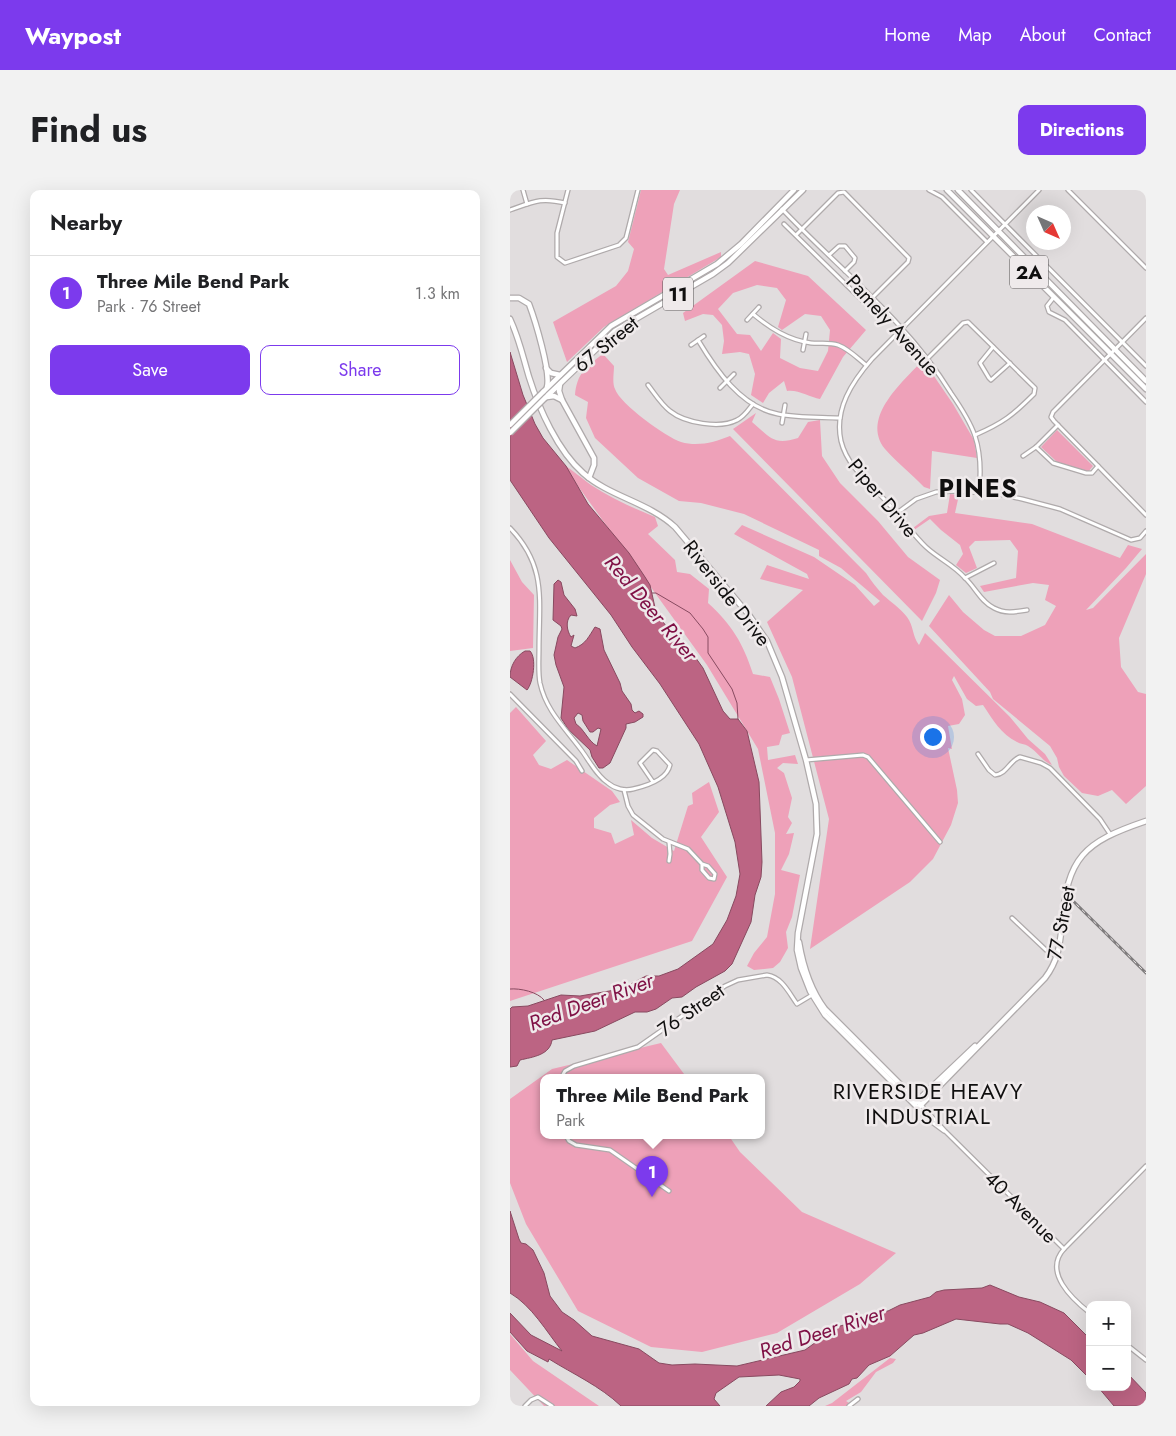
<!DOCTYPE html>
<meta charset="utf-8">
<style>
:root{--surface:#fff;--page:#f2f2f2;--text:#202124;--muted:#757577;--line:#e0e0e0;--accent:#7c3aed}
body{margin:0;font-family:Jost,sans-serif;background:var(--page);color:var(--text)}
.controls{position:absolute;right:15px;bottom:15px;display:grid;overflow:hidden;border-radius:10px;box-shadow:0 5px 20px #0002}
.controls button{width:45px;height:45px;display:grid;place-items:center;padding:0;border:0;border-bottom:1px solid var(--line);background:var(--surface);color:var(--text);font:25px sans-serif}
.compass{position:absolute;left:516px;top:15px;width:45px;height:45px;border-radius:50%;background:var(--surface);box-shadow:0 5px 20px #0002;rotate:135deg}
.you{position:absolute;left:422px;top:546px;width:18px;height:18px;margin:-12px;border:4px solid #fff;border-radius:50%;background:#1a73e8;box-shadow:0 0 0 8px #1a73e833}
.badge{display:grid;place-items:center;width:32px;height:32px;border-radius:50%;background:var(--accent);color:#fff;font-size:16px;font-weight:700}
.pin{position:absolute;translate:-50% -41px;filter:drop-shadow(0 1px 2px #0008)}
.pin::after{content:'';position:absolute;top:26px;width:18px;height:15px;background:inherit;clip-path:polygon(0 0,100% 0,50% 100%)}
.popup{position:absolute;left:30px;top:884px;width:225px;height:65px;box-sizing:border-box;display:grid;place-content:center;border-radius:10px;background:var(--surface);filter:drop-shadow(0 1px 4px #0005);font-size:16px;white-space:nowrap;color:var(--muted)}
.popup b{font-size:19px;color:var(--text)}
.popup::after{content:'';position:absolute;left:50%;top:100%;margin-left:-10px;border:10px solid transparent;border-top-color:var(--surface)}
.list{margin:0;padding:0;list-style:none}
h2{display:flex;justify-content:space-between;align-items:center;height:65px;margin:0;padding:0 20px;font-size:21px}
h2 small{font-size:16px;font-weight:400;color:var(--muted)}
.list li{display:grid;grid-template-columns:32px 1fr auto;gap:15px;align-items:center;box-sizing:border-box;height:75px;padding:0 20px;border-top:1px solid var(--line)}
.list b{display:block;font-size:19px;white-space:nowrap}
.list p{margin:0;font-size:16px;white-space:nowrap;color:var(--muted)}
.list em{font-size:16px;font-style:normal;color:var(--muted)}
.actions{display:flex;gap:10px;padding:15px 20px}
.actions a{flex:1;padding:11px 0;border:1px solid var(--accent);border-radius:10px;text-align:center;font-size:18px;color:var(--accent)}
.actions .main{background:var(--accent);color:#fff}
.map{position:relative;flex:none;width:636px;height:1216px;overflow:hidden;border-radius:10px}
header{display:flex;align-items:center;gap:30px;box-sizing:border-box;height:70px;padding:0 25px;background:var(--accent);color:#fff}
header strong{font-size:24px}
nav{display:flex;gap:28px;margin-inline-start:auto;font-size:18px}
.intro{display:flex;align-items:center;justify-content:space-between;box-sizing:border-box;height:120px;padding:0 30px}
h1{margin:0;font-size:35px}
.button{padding:12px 22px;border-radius:10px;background:var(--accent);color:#fff;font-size:18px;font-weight:700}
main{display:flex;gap:30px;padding:0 30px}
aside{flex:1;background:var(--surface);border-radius:10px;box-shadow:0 5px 20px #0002}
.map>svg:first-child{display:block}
.green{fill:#eea1b9;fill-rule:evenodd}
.water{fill:#bc6483;stroke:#884a60;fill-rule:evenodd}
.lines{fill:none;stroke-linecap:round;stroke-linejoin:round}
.stream{stroke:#884a60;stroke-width:1}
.minor-casing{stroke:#afaaab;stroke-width:5.5}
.major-casing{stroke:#afaaab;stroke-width:7}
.minor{stroke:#fff;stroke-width:3}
.major{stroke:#fff;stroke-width:4.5}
.rail-casing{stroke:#7f7c7d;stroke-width:3}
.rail{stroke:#efeaeb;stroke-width:1;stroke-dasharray:4;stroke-linecap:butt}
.major-bridge-casing{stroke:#afaaab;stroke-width:7;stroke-linecap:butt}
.major-bridge{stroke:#fff;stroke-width:4.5}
.labels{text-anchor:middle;stroke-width:5;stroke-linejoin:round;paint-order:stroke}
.shield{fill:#efeaeb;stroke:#535151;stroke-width:1}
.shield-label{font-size:19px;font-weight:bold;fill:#100f0f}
.street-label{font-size:20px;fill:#100f0f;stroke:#efeaeb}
.water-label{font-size:21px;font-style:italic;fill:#7f1045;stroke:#efeaeb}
.quarter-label{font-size:22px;letter-spacing:1px;fill:#100f0f;stroke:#efeaeb}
.district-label{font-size:25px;font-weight:bold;letter-spacing:1px;fill:#100f0f;stroke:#efeaeb}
</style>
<header>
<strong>Waypost</strong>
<nav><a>Home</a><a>Map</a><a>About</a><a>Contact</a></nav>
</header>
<div class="intro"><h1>Find us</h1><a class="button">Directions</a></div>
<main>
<aside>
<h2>Nearby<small></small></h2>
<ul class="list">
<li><span class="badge">1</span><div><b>Three Mile Bend Park</b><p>Park · 76 Street</p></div><em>1.3 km</em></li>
</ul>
<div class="actions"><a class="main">Save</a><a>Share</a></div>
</aside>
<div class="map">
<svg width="636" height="1216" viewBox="0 0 636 1216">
<rect width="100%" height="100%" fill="#e1ddde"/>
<g class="green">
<path d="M131 0H170L164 14 154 79 158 85 211 62V67L94 137 57 172 43 132 106 96 118 81 124 59 118 52Z"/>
<path d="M245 71 298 86 356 140 333 167 310 209C300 207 287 199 277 201L274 191 259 203 253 213 241 205 245 184 239 164 230 162 212 164 214 151 212 135 203 125 193 124 175 131 173 123ZM247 95 267 98 276 110 268 137 272 140 295 124 311 126 320 140 318 161 308 181 290 178 270 168 271 149 263 143 251 161 240 145 227 144 208 119 223 103Z"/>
<path d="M93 164 104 176C104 183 102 193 105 199 110 214 156 247 171 252 188 257 205 252 220 246L356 383C361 391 367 398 373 405 381 412 390 418 397 427 404 436 402 446 409 455L415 443 500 527 518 549 535 564 542 575C532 571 528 562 518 556 515 554 510 554 507 552 491 544 483 530 473 515L466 516 457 509 444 486 442 490 452 509 455 525 449 534 438 536 442 559 438 558 447 600 448 613 441 635 423 669 400 692 300 759 319 629 282 487 257 432 293 400 250 389 257 375 299 389 297 384 224 344 232 335 304 367 345 395 364 416 370 411 331 378 309 366V360L234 324 191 313 169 311 128 288 85 248 76 228 78 212 65 205C67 183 76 177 93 164Z"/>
<path d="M413 170 443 214 464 250 467 268 422 261 420 299 414 297C402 284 386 272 375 259 350 227 394 191 413 170Z"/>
<path d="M246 223 242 232C260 247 263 256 288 248L298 232 310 230 312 266 330 293 368 331 398 367 430 390 426 403 412 431 223 239Z"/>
<path d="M547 240 583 276 578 282 547 272 531 257Z"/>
<path d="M52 274C63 280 71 288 81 295 101 308 123 318 145 327L148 336 138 344 165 370 167 382 180 384 199 399 198 413C222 435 233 453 243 484L260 487 269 509 280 543 272 545 269 555 257 557 258 570 285 565 288 574 273 573 267 578 274 583 282 608 278 627 282 633 276 644 284 643 279 664 271 680 290 685 282 727 276 742 278 758 270 772 263 778 244 780 237 776 244 763 257 747 265 704V643L248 559 197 475Z"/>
<path d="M440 304 449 305 445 323 522 334 610 368 618 355 632 359 616 378 576 420 583 418 636 364V384L609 448 611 477 628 502 636 504V596L616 614 602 600 588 606 572 603 554 586 549 577 547 568 540 556 483 509 480 502 419 436 439 405 453 422 474 440 485 446H511L535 435 546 416 535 410 539 395 523 393 474 402 470 396 506 388 508 361 500 350 465 351 459 357 467 378 456 383 446 375 453 364 450 355 431 340 420 329 404 340 403 338 419 326 437 323Z"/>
<path d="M0 370 12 392 24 405 23 458 0 461Z"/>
<path d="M6 517 36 551 23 565 29 575 41 579 57 570 102 601 110 612 100 615 84 628V638L101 643 105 654 124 645 121 630 142 648 164 661 178 616 183 614 182 603 199 592 209 622 191 647 217 687 182 751 0 811V523Z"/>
<path d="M151 853 177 888H33V946H219L230 962 292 1022 386 1063 350 1094 267 1143 192 1162 141 1157 68 1121 16 1034 0 993V909L42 879Z"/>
<path d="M0 1144 23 1171 89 1216H34L0 1180Z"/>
<path d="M380 1168 386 1169 383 1173 366 1182 351 1202 336 1211 344 1216H315L322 1213Z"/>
</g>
<g class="water">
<path d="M0 162 13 205 25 234 33 248 56 276 78 314 119 363 135 387 140 395 146 422 156 436 180 460 193 478 213 521 220 529H228L237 541 249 592 252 672 251 687 245 705 241 732 222 774 215 781 186 797 172 807 162 808 146 819 137 822H125L85 841 42 850C40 865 23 867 10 870L7 876 0 877V819L2 817 18 816 51 805 70 806 111 799 136 786H149L168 779 203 754 217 730 226 706 230 684 225 652 208 597 189 554 150 494 122 457 101 425 39 348 0 290Z"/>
<path d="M48 390 51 392 54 405 65 419 67 426 61 425C55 431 57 441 61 447L64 445 61 456 65 458C76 454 79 446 85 437L90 439 94 460 110 493 112 501 121 514 122 520 125 523 129 521 133 524V527L125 532 116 534V538L100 573 93 578H89L82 567 80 560 58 539 51 528 54 497 46 475 44 465 48 447 52 439 51 436 43 430 44 394ZM68 523 72 525 73 531 80 542H83L88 538 91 539 87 556C78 551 74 539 66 534L64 528Z"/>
<path d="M15 461H20C27 468 23 493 17 500L0 487C0 476 6 466 15 461Z"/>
<path d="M0 1021 9 1049 11 1053 16 1054 23 1060 34 1083 40 1106 52 1122 64 1130 82 1146 129 1159 149 1173 162 1175 185 1174 227 1176 295 1160 327 1137 347 1131 363 1122 378 1121 390 1115 420 1107 426 1102 434 1100 472 1098 480 1095 509 1107 530 1112 554 1123 580 1149V1189L561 1170 518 1143 498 1134H490L446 1129 413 1143 404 1145 380 1166 359 1175 347 1188 342 1189 339 1194 309 1208 299 1216H256L271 1202 284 1197 290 1191V1189L269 1185 229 1187 206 1203 204 1209 210 1216H111C90 1196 63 1184 39 1169L38 1172 17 1161 0 1142V1123L21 1145 52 1161C36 1141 22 1116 0 1103Z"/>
<path d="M617 1183 636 1203V1216H604L588 1197H617Z"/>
</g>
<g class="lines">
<g class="stream">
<path d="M142 403H146L180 423 193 439 198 447V463L222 499 227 513 228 529"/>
<path d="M0 799C10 798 28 802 34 810"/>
</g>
<defs>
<g id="minor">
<path d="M13 0 17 14"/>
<path d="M58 0 47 43V67L55 73 109 55 116 48 128 0"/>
<path d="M419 0 432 7 477 52"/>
<path d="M461 0 636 176"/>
<path d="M558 0 636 78"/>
<path d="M272 19C329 79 397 131 441 203 450 216 460 231 465 246 471 264 471 283 469 302"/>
<path d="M0 20C23 12 30 7 55 13"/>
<path d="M274 34 364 122 367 123 372 119"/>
<path d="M286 45 328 3 334 2 399 68 398 72 362 108"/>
<path d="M319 65 329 56H335L345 68 344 72 335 81"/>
<path d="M544 107 537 116 539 122 555 130 636 212"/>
<path d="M243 124C260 138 278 150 301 153 310 154 319 152 328 155 339 159 347 168 356 175"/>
<path d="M636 128 543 222 541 227 544 231 636 325"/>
<path d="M237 130 249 117"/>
<path d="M188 150C206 180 231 217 268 224 288 228 310 227 330 228"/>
<path d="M181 155 194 146"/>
<path d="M483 157 470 173 479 188 481 190 500 173"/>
<path d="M293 160 296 144"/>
<path d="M417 169 453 133 458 132 525 198 524 204C503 225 493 233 465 245"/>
<path d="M138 195C145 204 151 214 160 221 175 233 210 239 227 230 234 227 239 219 243 214"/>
<path d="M210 198 224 184"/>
<path d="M272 233 275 215"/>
<path d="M526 257 543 273 576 283H582L588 276"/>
<path d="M513 266 526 257 548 235"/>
<path d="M387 323 406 309 426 302 447 301 489 304 512 309 550 319 621 350 630 348 636 341"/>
<path d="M0 338C37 376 29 410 29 459 29 471 28 482 30 493 36 521 56 539 72 561 80 572 87 586 98 593 105 599 115 601 123 599 136 596 157 590 160 575L147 561 143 560 130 573 143 592"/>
<path d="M455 388 484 373"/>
<path d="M517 420C505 422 495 424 484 418 471 412 465 397 455 388 444 375 429 369 416 357 404 346 395 332 384 320 366 298 338 280 331 251 324 219 342 192 362 169L529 0"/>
<path d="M0 504 66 571 72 581"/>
<path d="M468 564 479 580 485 585C497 584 500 570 510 567L531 573 540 578 590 629 600 644"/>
<path d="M296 570 353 565 358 567 430 652"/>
<path d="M114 600 118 616 123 625 153 649 178 659 192 674V680L199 688 204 689 205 684 198 676 192 674"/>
<path d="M159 652 160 664 159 671"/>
<path d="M502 728 536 760 547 766"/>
<path d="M51 888 55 881 64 876 128 857 215 796 228 790 257 785C272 787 279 803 287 814L302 805"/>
<path d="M411 915 435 941 554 1059"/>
<path d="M408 918 415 927 434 941"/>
<path d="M56 946 59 951 66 955 100 960 159 1001"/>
<path d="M580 1123C562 1109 533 1082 554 1059L636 976"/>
<path d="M617 1155 636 1170"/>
<path d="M15 1216 21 1210 28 1207 42 1216"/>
<path d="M339 1216 348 1209"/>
</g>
<g id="major">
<path d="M437 0 636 199"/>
<path d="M448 0 636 191"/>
<path d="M0 108H9L19 114C25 130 41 182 37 197"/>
<path d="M0 129C9 148 13 167 19 187 29 219 48 261 73 283 100 307 138 312 165 337L239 425 257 451 272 487 296 570 306 614 307 644 288 743 287 760 291 778 300 801 315 825 408 918 535 788C548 771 550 755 552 734 557 667 574 652 636 631"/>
<path d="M36 178 41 183 50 185"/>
<path d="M50 194 49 201 52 210 84 268V275L79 288"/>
<path d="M33 202 101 136 207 74 231 54 284 0"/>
<path d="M37 207 44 206 52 210"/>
<path d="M35 208 105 141 203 84 218 73 293 0"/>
<path d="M289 752C293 776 300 799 315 819L411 915"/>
<path d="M405 913 465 856"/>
</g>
</defs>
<use href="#minor" class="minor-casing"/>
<use href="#major" class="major-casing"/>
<use href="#minor" class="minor"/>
<use href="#major" class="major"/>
<defs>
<path id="rail" d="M555 703 636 783"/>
</defs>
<use href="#rail" class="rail-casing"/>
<use href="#rail" class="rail"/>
<defs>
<g id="major-bridge">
<path d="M0 235 33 202"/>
<path d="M0 243 35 208"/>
</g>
</defs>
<use href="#major-bridge" class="major-bridge-casing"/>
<use href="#major-bridge" class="major-bridge"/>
</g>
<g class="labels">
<g class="shield">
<rect x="500" y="65.5" width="38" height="33" rx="4"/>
<rect x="153" y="87.5" width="30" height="33" rx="4"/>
</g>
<g class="shield-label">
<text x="519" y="89">2A</text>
<text x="168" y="111">11</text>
</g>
<g class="street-label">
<text transform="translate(383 135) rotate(48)" y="7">Pamely Avenue</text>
<text transform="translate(96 154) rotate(-39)" y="7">67 Street</text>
<text transform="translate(373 308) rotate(50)" y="7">Piper Drive</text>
<text transform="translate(217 403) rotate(52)" y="7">Riverside Drive</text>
<text transform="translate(551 733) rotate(-79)" y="7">77 Street</text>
<text transform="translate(181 820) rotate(-35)" y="7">76 Street</text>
<text transform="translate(511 1017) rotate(45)" y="7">40 Avenue</text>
</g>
<g class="water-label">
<text transform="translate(141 418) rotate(50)" y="7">Red Deer River</text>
<text transform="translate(81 812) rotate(-20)" y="7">Red Deer River</text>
<text transform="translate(312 1142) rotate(-18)" y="7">Red Deer River</text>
</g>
<g class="quarter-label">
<text x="418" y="909">RIVERSIDE HEAVY<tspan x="418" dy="25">INDUSTRIAL</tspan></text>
</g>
<g class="district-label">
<text x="468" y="307">PINES</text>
</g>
</g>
</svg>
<div class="controls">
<button>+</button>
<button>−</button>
</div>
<svg class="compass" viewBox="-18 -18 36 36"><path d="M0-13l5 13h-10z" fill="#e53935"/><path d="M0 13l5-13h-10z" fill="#757577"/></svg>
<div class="you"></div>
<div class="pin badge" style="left:142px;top:1007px">1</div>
<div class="popup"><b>Three Mile Bend Park</b>Park</div>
</div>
</main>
